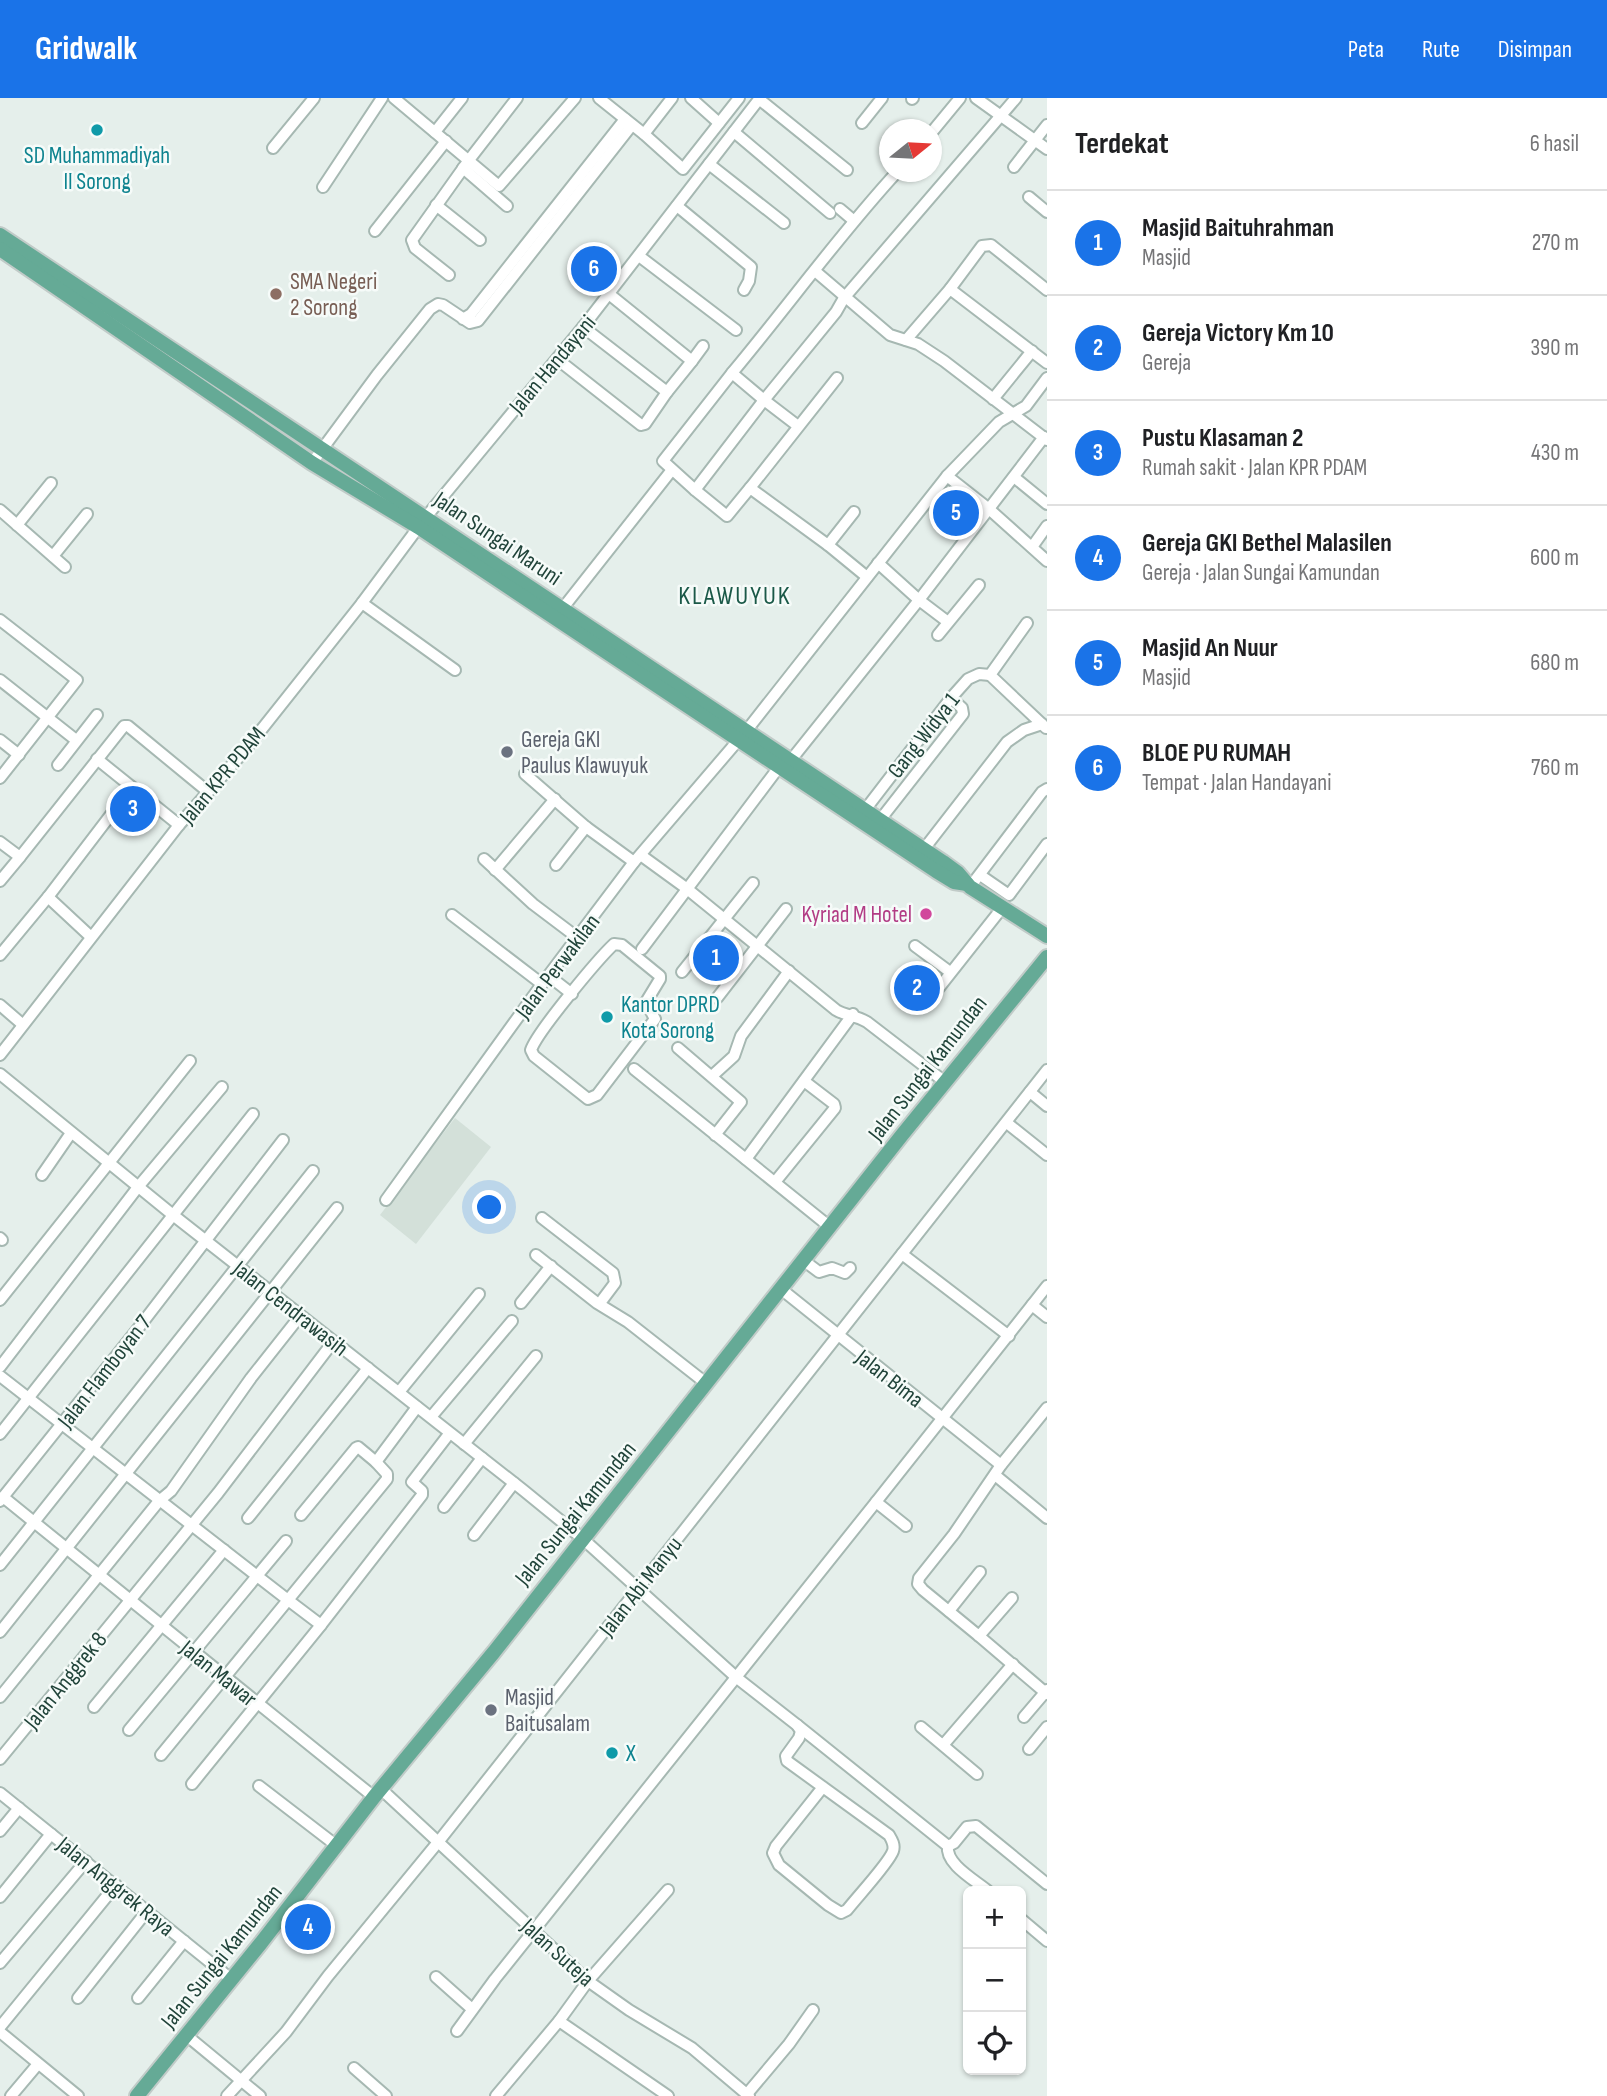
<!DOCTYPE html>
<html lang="id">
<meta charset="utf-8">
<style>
:root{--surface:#fff;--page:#f2f2f2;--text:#202124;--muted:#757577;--line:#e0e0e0;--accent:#1a73e8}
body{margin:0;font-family:"Sofia Sans Condensed",sans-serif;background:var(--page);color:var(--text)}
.controls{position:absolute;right:21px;bottom:21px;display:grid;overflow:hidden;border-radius:10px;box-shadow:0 2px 5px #0004}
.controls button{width:63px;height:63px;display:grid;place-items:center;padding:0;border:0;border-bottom:2px solid var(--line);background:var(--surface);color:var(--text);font:35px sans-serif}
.compass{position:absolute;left:879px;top:21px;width:63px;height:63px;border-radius:50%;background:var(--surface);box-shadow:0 2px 5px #0004;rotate:72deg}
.you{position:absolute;left:490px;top:1110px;width:24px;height:24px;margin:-18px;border:5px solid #fff;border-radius:50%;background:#1a73e8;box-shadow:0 0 0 10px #1a73e833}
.badge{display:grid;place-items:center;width:46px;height:46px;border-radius:50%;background:var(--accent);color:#fff;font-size:23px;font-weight:700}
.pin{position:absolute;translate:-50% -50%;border:4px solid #fff;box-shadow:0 2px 7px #0006}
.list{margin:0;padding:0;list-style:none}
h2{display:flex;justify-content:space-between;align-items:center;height:91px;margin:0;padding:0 28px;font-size:30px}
h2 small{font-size:23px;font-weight:400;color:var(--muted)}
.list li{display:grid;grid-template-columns:46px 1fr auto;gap:21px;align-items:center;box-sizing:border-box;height:105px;padding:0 28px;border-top:2px solid var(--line)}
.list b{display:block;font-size:26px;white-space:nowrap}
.list p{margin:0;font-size:23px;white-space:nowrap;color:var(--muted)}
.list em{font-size:23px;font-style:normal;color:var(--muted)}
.icon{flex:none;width:38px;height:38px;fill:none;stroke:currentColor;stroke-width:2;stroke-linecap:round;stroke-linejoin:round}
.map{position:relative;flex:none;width:1047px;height:1998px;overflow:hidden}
header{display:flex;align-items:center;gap:42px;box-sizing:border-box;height:98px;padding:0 35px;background:var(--accent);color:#fff}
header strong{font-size:33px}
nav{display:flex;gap:38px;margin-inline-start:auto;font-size:24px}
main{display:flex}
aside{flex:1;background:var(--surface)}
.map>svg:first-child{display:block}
.built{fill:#d3e0d9}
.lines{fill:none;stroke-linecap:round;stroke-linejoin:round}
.minor-casing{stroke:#a6b8b2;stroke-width:14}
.major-casing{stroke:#c1cbc8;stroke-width:18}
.minor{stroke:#fff;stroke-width:10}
.major{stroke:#65aa96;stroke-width:14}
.culture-dot{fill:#0f9aa8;stroke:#f6fbf9;stroke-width:2.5}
.education-dot{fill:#8d6e63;stroke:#f6fbf9;stroke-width:2.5}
.worship-dot{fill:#6b7280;stroke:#f6fbf9;stroke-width:2.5}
.hotel-dot{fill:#d1479c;stroke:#f6fbf9;stroke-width:2.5}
.labels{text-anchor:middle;stroke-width:5;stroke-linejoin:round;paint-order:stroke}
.culture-label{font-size:23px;fill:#0d838f;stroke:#f6fbf9;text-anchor:start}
.education-label{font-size:23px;fill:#785e54;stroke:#f6fbf9;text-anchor:start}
.street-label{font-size:23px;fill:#21443a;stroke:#f6fbf9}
.worship-label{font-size:23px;fill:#5b616d;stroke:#f6fbf9;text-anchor:start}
.hotel-label{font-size:23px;fill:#b23c85;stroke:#f6fbf9;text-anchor:end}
.quarter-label{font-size:26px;letter-spacing:2px;fill:#1b5948;stroke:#f6fbf9}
</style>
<header>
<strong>Gridwalk</strong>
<nav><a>Peta</a><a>Rute</a><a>Disimpan</a></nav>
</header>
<main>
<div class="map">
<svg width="1047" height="1998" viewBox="0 0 1047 1998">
<rect width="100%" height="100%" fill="#e5efeb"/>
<path class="built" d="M455 1020 491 1049 416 1146 380 1117Z"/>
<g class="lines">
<defs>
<g id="minor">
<path d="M394 0 499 88 575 0"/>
<path d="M599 0 644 36 683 71 739 0"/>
<path d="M691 0 719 25"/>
<path d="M976 0 1047 51"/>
<path d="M759 1 847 72"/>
<path d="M912 1 913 0"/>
<path d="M862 25 882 0"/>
<path d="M435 34 462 0"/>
<path d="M734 34 830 115"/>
<path d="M932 34 960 0"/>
<path d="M644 36 672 0"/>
<path d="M273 50 314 0"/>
<path d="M709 66 784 125"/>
<path d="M1014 69 1047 27"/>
<path d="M463 70 507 108"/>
<path d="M323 89 382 0"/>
<path d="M1029 99 1047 114"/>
<path d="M436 107 480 142"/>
<path d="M677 108 751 169 749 183 744 192"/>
<path d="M840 111 853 122"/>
<path d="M375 133 446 43"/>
<path d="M639 158 736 232"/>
<path d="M815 173 890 237 918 246 944 263 1047 342"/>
<path d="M449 177 415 150 412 142 469 62 517 0"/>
<path d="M950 191 1047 265"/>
<path d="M609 196 692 263 667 294"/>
<path d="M463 221 471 216 625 21"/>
<path d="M906 242 950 191 982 148 991 147 1047 192"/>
<path d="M557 261 641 327 645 326 667 294 583 229"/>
<path d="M692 263 703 248"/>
<path d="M732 275 764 302 695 392 663 363Z"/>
<path d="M732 275C788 208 839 137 897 74"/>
<path d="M993 301 1032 253"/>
<path d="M798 328 764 302 836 214 844 200 1016 0"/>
<path d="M312 365 377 277 430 211 438 206 443 207 470 225 478 223 632 27"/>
<path d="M947 378 989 411 1047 463"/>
<path d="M1014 379 1047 406"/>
<path d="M750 390 837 280"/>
<path d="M695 392 727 418 750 390 828 447 867 479"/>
<path d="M0 412 65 469"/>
<path d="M17 427 51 385"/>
<path d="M828 447 854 414"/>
<path d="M1032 449 1047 428"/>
<path d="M53 458 87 416"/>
<path d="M878 465 919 502 948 524"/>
<path d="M362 505 455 572"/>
<path d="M563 510 671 373"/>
<path d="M0 522 77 582 0 680"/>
<path d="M1027 525 990 577 1046 630"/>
<path d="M938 537 979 487"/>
<path d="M0 582 76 642"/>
<path d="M0 642 19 657"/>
<path d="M97 661 179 727"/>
<path d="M791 662 919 502 1044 339"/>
<path d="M58 667 97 617"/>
<path d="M525 676 586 729 634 764"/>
<path d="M865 712 951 600 968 581 979 576 990 577"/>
<path d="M880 722 963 616 962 610 951 600"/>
<path d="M0 744 20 759 124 628H128L207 693"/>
<path d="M924 751 1007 644 1024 632 1042 626"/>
<path d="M642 758 686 790 836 912C846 918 855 917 867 924L945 984"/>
<path d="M484 761 533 806 578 840"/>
<path d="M556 767 586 729"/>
<path d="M495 772 555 701"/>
<path d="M980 777 1009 797 1047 746"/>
<path d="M0 783 20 759"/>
<path d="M970 789 1042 694 1047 691"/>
<path d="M48 799 91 839"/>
<path d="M452 817 542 886"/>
<path d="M614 846 622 847 660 878V881L646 904 655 921 597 997 588 1001 534 958 531 952C537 934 598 861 614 846Z"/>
<path d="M915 848 950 874"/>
<path d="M642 851 779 669"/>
<path d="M0 857 48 799 132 689"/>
<path d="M682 874 753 785"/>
<path d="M549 878 572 896"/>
<path d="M717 900 786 811"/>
<path d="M927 905 1002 810"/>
<path d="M0 907 22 926"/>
<path d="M678 950 741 1004 715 1037"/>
<path d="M0 957 179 727 246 651 362 505 426 419 583 229 760 0"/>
<path d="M634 971 830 1129"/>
<path d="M0 976 173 1117 523 1392 583 1441 737 1580 797 1627 801 1633 799 1640 786 1658 787 1663 889 1737C892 1742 895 1747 893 1753 889 1765 857 1799 847 1812L841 1815 828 1807 779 1767 773 1755 776 1748 823 1689"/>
<path d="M712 978 734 958 741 938 789 873"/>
<path d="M1030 994 1047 1008"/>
<path d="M1007 1025 1047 1057"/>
<path d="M746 1061 853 916"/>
<path d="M42 1077 71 1035"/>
<path d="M775 1084 835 1010 834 1006 804 983"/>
<path d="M386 1102 542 886 634 764 747 632 947 378 999 324 1026 308 1047 280"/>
<path d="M542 1120 613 1175 615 1185 600 1205"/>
<path d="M0 1140 2 1142"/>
<path d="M902 1156 1009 1238"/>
<path d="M536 1157 597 1205 628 1224 707 1286"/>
<path d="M803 1162 819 1174 832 1170 845 1175 850 1170"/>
<path d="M781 1191 1001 1367"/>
<path d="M0 1202 190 963"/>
<path d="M521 1205 551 1168"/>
<path d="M1032 1207 1047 1188"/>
<path d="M0 1269 138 1089 222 989"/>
<path d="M0 1278 288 1502 161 1657"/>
<path d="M399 1294 479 1196"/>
<path d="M431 1319 512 1223"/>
<path d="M0 1336 253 1016"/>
<path d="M464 1346 536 1258"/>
<path d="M995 1377 1047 1420"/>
<path d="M3 1399 374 1699"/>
<path d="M0 1403 140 1228 283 1042"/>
<path d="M444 1409 482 1360"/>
<path d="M301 1417 356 1350 358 1349 376 1364 417 1309"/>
<path d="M248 1420 368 1270"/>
<path d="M906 1428 876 1404 1032 1207 1047 1219"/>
<path d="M474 1437 514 1385"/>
<path d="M0 1467 313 1073"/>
<path d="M1012 1500 979 1538 923 1492 918 1486 919 1480 954 1436 1001 1367 1047 1310"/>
<path d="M949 1513 980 1474"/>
<path d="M321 1527 422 1397V1393L412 1384 449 1336"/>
<path d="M0 1534 337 1110"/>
<path d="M979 1538 1047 1596"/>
<path d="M0 1599 159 1403 171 1393 251 1280 300 1218"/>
<path d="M94 1609 224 1452"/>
<path d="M1024 1619 1047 1592"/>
<path d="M797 1627 948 1748 954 1745 967 1729 976 1728 1047 1786"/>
<path d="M921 1629 977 1676"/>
<path d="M129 1632 286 1443"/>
<path d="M944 1646 1013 1566"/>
<path d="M1029 1651 1047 1629"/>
<path d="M0 1661 218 1395 333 1244"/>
<path d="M192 1686 321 1527 288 1502 387 1381V1376L376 1364"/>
<path d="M259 1688 337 1748"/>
<path d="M381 1691 588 1883 629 1912 692 1950 749 1998"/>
<path d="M0 1695 231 1881"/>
<path d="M0 1733 19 1710"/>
<path d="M948 1748C945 1766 975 1782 988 1793"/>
<path d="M0 1799 51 1736"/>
<path d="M1021 1821 1047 1843"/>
<path d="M0 1865 86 1763"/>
<path d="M436 1879 472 1911"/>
<path d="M78 1900 147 1813"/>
<path d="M138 1900 184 1843"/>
<path d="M559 1923 668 1998"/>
<path d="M0 1929 116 1787"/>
<path d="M457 1933 495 1881 876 1404"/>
<path d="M0 1934 78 1998"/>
<path d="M186 1937 260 1998"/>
<path d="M354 1970 386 1998"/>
<path d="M747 1996 789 1946 813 1912"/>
<path d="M11 1998 38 1966"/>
<path d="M227 1998 286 1934 328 1878 439 1743 1047 972"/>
<path d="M496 1998 559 1923 588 1883 668 1792"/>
</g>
<g id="major">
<path d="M0 137 943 764 958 775 970 789 1047 838"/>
<path d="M0 151 312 365 418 429 936 773 954 784 967 786"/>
<path d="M137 1998 261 1845 374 1699 494 1554 902 1037 1047 859"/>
</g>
</defs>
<use href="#minor" class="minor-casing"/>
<use href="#major" class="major-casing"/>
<use href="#minor" class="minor"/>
<use href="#major" class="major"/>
</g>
<g class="culture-dot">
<circle cx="97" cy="32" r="7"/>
<circle cx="607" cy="919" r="7"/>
<circle cx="612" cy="1655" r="7"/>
</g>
<circle class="education-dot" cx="276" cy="196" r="7"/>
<g class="worship-dot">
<circle cx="507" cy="654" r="7"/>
<circle cx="491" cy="1612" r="7"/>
</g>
<circle class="hotel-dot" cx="926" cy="816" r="7"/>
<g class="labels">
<g class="culture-label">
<text x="97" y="65" text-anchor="middle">SD Muhammadiyah<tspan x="97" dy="26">II Sorong</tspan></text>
<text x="621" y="914">Kantor DPRD<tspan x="621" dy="26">Kota Sorong</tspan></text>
<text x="626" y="1663">X</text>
</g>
<g class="education-label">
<text x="290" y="191">SMA Negeri<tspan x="290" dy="26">2 Sorong</tspan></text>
</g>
<g class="street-label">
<text transform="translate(552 266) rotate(-50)" y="8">Jalan Handayani</text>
<text transform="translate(498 440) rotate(34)" y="8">Jalan Sungai Maruni</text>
<text transform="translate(923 637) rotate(-52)" y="8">Gang Widya 1</text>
<text transform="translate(222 677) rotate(-50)" y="8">Jalan KPR PDAM</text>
<text transform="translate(557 868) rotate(-53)" y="8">Jalan Perwakilan</text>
<text transform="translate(927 970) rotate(-52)" y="8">Jalan Sungai Kamundan</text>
<text transform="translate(291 1210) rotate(38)" y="8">Jalan Cendrawasih</text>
<text transform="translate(104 1273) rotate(-52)" y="8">Jalan Flamboyan 7</text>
<text transform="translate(890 1280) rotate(38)" y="8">Jalan Bima</text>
<text transform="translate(575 1415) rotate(-51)" y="8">Jalan Sungai Kamundan</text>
<text transform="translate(640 1488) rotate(-52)" y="8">Jalan Abi Manyu</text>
<text transform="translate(219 1575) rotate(39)" y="8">Jalan Mawar</text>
<text transform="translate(65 1582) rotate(-51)" y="8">Jalan Anggrek 8</text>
<text transform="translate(116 1788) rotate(39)" y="8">Jalan Anggrek Raya</text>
<text transform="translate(558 1854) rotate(42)" y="8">Jalan Suteja</text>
<text transform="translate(221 1858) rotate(-51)" y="8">Jalan Sungai Kamundan</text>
</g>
<g class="worship-label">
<text x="521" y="649">Gereja GKI<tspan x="521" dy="26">Paulus Klawuyuk</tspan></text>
<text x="505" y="1607">Masjid<tspan x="505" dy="26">Baitusalam</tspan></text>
</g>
<g class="hotel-label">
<text x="912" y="824">Kyriad M Hotel</text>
</g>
<g class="quarter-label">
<text x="735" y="506">KLAWUYUK</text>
</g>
</g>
</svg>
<div class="controls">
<button>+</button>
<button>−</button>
<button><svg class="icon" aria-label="locate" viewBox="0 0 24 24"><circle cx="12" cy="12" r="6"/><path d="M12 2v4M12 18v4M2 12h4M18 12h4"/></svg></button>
</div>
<svg class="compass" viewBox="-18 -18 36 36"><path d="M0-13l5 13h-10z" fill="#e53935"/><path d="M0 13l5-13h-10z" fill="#757577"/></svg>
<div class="you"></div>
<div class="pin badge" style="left:716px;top:860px">1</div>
<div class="pin badge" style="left:917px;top:890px">2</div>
<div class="pin badge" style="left:133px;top:711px">3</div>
<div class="pin badge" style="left:308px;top:1829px">4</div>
<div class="pin badge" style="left:956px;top:415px">5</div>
<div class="pin badge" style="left:594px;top:171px">6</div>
</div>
<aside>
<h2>Terdekat<small>6 hasil</small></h2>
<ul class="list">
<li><span class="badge">1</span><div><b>Masjid Baituhrahman</b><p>Masjid</p></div><em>270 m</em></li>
<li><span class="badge">2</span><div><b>Gereja Victory Km 10</b><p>Gereja</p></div><em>390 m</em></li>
<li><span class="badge">3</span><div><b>Pustu Klasaman 2</b><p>Rumah sakit · Jalan KPR PDAM</p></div><em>430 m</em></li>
<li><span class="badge">4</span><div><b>Gereja GKI Bethel Malasilen</b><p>Gereja · Jalan Sungai Kamundan</p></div><em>600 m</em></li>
<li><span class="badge">5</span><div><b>Masjid An Nuur</b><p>Masjid</p></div><em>680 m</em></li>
<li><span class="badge">6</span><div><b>BLOE PU RUMAH</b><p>Tempat · Jalan Handayani</p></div><em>760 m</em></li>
</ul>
</aside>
</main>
